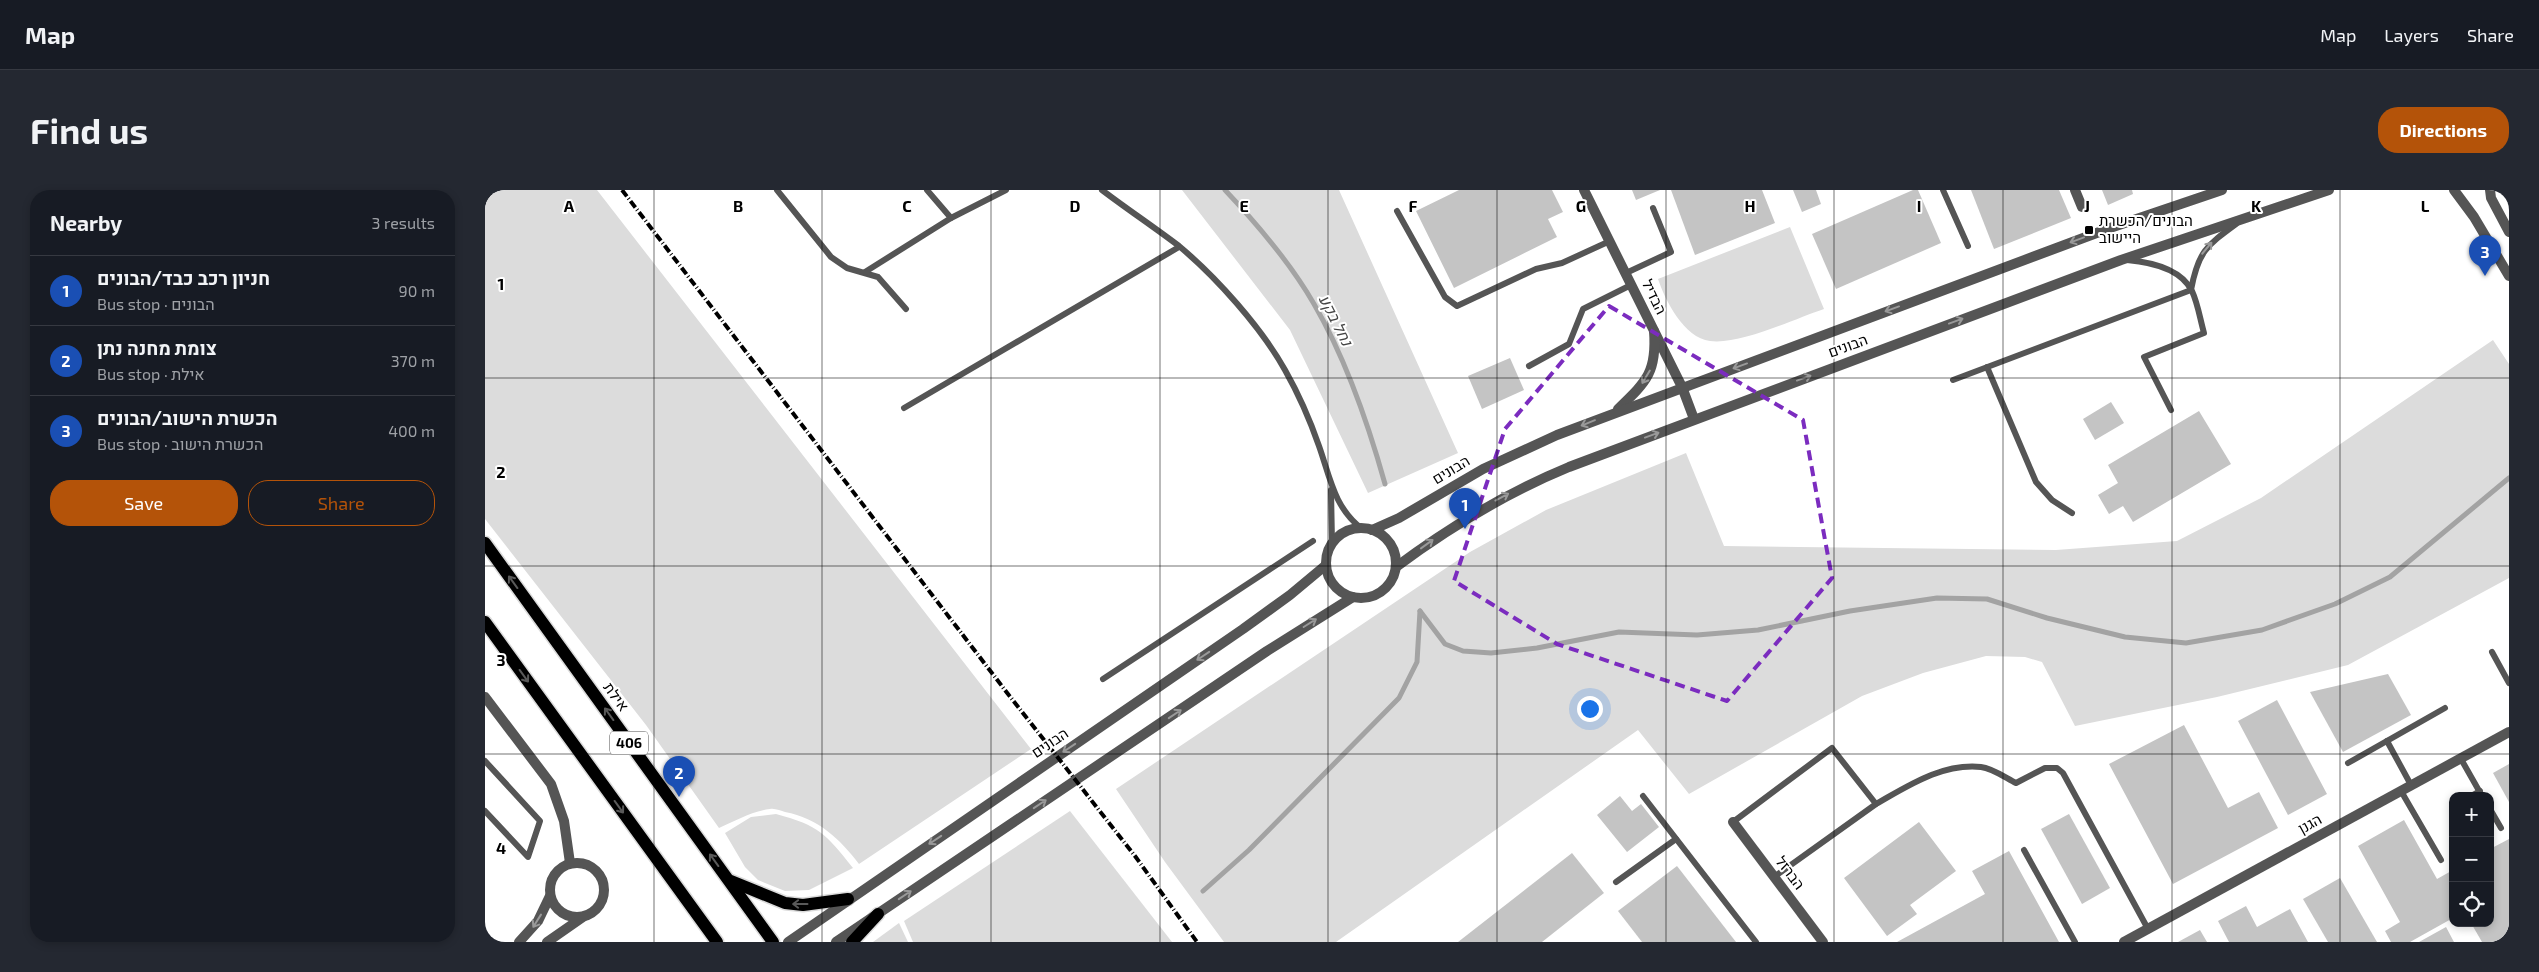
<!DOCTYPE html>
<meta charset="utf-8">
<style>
:root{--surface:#171b24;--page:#242831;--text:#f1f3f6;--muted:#9ea1a6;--line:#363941;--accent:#b45309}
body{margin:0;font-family:"Exo 2",Heebo,sans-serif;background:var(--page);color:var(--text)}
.controls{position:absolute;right:15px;bottom:15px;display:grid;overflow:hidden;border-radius:10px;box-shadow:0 2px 8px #0003}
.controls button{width:45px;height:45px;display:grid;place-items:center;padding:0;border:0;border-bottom:1px solid var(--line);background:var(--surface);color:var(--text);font:25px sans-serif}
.you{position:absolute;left:1104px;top:518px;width:18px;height:18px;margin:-12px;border:4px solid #fff;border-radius:50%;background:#1a73e8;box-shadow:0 0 0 8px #1a73e833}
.badge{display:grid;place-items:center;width:32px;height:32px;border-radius:50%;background:var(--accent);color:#fff;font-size:16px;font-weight:700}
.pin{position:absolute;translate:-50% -41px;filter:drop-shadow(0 1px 2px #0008)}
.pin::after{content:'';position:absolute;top:26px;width:18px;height:15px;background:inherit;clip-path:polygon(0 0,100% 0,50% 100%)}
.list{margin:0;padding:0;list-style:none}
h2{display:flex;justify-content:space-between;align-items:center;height:65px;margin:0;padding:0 20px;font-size:21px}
h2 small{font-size:16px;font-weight:400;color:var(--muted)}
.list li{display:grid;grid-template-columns:32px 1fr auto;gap:15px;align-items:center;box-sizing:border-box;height:70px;padding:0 20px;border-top:1px solid var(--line)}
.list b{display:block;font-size:19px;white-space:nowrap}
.list p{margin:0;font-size:16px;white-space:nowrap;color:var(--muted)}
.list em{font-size:16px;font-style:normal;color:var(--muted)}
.actions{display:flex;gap:10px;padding:15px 20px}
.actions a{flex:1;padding:11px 0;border:1px solid var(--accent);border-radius:20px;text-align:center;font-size:18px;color:var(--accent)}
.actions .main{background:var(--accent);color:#fff}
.icon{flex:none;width:28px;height:28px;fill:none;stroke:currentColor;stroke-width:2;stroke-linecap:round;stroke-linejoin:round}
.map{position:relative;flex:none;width:2024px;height:752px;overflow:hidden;border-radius:20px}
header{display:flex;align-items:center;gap:30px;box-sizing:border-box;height:70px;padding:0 25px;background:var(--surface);border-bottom:1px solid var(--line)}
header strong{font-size:24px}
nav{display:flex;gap:28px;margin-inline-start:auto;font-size:18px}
.intro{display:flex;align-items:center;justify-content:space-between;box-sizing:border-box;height:120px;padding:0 30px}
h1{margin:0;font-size:35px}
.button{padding:12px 22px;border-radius:20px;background:var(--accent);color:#fff;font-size:18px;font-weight:700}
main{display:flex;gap:30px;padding:0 30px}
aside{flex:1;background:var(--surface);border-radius:20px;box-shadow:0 2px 8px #0003}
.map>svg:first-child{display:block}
.green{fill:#dcdcdc}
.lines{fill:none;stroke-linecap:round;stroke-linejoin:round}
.stream{stroke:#a3a3a3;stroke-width:5}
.building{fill:#c4c4c4}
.primary-casing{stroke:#dbdbdb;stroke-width:15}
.service{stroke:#555;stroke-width:6}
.minor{stroke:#555;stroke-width:10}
.tertiary{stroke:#555;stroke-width:10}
.primary{stroke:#000;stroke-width:12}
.rail{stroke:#000;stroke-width:4;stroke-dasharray:8 2.5 1 2.5;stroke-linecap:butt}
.oneway{stroke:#999}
.oneway2{stroke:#595959}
.marked{fill:none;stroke:#7b2cbf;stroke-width:4;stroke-dasharray:10 6;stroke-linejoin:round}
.grid{fill:none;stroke:#000;stroke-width:1;stroke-opacity:0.55}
.poi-dot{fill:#000;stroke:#fff;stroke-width:2}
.labels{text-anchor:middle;stroke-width:4;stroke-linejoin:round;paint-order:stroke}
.shield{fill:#fff;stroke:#4c4c4c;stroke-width:1}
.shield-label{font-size:14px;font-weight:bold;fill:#000}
.poi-label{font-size:15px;fill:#000;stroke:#fff;text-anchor:start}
.street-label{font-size:15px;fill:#000;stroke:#fff}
.water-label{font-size:16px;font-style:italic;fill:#444;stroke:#fff}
.grid-label{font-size:16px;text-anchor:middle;font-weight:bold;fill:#000;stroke:#fff;stroke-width:4;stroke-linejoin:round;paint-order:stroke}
</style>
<header>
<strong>Map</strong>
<nav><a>Map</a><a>Layers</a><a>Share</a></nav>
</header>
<div class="intro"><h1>Find us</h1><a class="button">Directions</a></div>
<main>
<aside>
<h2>Nearby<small>3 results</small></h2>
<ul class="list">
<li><span class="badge" style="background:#1a4fb4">1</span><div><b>חניון רכב כבד/הבונים</b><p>Bus stop · הבונים</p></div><em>90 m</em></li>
<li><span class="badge" style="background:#1a4fb4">2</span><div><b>צומת מחנה נתן</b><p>Bus stop · אילת</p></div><em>370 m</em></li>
<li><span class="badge" style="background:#1a4fb4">3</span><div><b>הכשרת הישוב/הבונים</b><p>Bus stop · הכשרת הישוב</p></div><em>400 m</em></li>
</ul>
<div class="actions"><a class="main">Save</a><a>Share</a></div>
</aside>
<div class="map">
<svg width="2024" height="752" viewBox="0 0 2024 752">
<rect width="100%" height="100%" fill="#fff"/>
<g class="green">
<path d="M0 0H112L546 559 374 674C355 649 333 628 300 622 296 621 290 618 285 619 267 621 250 631 234 638L161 535 0 329Z"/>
<path d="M697 0H854L973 263 883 303 805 140Z"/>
<path d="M1305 37 1339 119C1309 129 1255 155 1225 151 1199 148 1180 110 1173 89Z"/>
<path d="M2008 150 2024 174V388L1863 475 1732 507 1590 536 1557 472 1540 467 1501 466 1438 483 1377 506 1204 604 1153 540 851 752H739L680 672 631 599 985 362 1061 320 1201 263 1239 356 1571 360 1692 351 1776 308Z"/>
<path d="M585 621 687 752H428L419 731Z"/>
<path d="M291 624C335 636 340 643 368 678L324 700 300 701 273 690 260 677 240 643 266 627Z"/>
<path d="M414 733 423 752H388Z"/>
</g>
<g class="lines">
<g class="stream">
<path d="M740 0C773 35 805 72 829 114 861 169 883 233 900 294"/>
<path d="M935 421 960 454 978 461 1006 463 1052 458 1134 442 1212 445 1273 440 1365 421 1452 408 1502 409 1562 428 1640 447 1701 453 1777 440 1850 414 1905 387 2024 288"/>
<path d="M718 701 764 660 914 508 932 472 935 421"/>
</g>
</g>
<g class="building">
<path d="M974 0H1067L1078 22 1063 29 1072 47 969 98 931 21Z"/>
<path d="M1147 0H1175L1151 10Z"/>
<path d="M1186 0H1277L1290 33 1210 65Z"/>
<path d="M1308 0H1331L1336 14 1317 22Z"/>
<path d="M1428 0H1433L1456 53 1351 99 1327 44Z"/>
<path d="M1486 0H1574L1586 28 1509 59Z"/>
<path d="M1617 0H1647L1648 4 1623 15Z"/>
<path d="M1025 168 1039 200 997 219 983 186Z"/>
<path d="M1626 212 1639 233 1610 250 1598 229Z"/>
<path d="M1714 221 1746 274 1648 332 1638 316 1624 324 1613 305 1633 293 1623 275Z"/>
<path d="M1903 484 1926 525 1858 562 1825 502Z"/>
<path d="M1792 510 1842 604 1803 625 1753 531Z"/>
<path d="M1699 535 1743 618 1774 602 1793 638 1688 694 1624 574Z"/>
<path d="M2024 574V612L2008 583Z"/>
<path d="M1135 606 1147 621 1156 614 1174 637 1142 662 1112 625Z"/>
<path d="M1584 624 1625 698 1597 714 1556 639Z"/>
<path d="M1919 630 1952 689 1968 680V728L1925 752H1906L1900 741 1915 732 1873 656Z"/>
<path d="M1434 632 1471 681 1425 715 1432 724 1402 746 1359 688Z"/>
<path d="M2024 649V752H1997L1986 733H2005V659Z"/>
<path d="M1524 661 1574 752H1412L1500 704 1487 681Z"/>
<path d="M1087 663 1119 703 1057 752H973Z"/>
<path d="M1192 676 1251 752H1157L1133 721Z"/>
<path d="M1855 688 1892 752H1843L1818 709Z"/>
<path d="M1761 716 1772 737 1805 719 1823 752H1744L1733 731Z"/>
<path d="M1961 737 1969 752H1934Z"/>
<path d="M1715 740 1722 752H1693Z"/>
</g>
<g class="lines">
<defs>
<g id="primary">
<path d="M0 353 288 752"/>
<path d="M0 432 232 752"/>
<path d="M246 691 300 713 318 715 363 709"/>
<path d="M367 752 393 724"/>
</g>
</defs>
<use href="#primary" class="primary-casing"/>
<g class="service">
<path d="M292 0 346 67 362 78 393 87 421 119"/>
<path d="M442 0 466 28"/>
<path d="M617 0C642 19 669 37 694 56 731 87 776 137 800 180 813 203 825 230 834 256 845 287 849 317 876 338"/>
<path d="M1458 0 1483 56"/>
<path d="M912 21 960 107 972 116 1051 79 1077 73 1125 51"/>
<path d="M1642 70C1665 72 1696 79 1707 101 1713 114 1715 129 1719 143L1659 167 1686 220"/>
<path d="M380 82 466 28 521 0"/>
<path d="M1141 83 1186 62 1168 18"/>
<path d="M1706 100C1713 62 1721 56 1751 34"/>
<path d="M1044 176 1084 154 1098 119 1146 95"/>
<path d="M1502 177 1551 292 1567 310 1587 323"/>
<path d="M1468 190 1706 100"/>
<path d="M419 218 694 57"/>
<path d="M846 300 847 353"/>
<path d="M2007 462 2024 493"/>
<path d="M618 489 828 351"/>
<path d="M1902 551 1926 595"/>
<path d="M1976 569 1997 606"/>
<path d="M0 571 55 631 43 667 0 621"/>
<path d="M1863 573 1960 518"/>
<path d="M1916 601 1956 670"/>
<path d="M1158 606 1271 752"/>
<path d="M1986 606 1995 601"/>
<path d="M1391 614C1423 596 1457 573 1496 577 1507 578 1521 588 1531 593L1560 578H1572L1578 583 1663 739"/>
<path d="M2005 619 2016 638"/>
<path d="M1248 632 1347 558 1391 614 1289 687"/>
<path d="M1539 660 1590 752"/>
<path d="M1131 692 1191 649"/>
</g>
<g class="minor">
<path d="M1099 0 1197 197 1209 229"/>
<path d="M1590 0 1597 17"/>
<path d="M0 507 66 594 79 631 85 673"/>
<path d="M1248 632 1338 752"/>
<circle cx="92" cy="700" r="27"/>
<path d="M34 752 53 731 65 706"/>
<path d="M62 752 98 727"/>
<path d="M1639 752 2024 542"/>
</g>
<g class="tertiary">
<path d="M1969 0 1989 27 2024 86"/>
<path d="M2005 0 2006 8 2024 42"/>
<path d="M1133 219C1162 191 1172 182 1169 141"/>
<circle cx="876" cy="373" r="35"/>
<path d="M887 340 914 328 998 279 1072 245 1625 38 1737 0"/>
<path d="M911 377C966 336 1021 303 1084 277L1636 70 1844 0"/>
<path d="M303 752 758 439 805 405 841 375"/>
<path d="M351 752 782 461 868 407"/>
</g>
<use href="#primary" class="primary"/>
<path class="rail" d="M137 0 523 504 650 666 712 752"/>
</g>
<defs><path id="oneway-shaft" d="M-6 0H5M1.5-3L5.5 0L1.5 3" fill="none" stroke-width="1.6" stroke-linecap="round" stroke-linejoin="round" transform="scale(1.25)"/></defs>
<g class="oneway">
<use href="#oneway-shaft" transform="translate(1592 50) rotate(160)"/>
<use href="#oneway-shaft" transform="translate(1722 58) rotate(-50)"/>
<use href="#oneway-shaft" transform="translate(1407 119) rotate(160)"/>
<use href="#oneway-shaft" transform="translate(1471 131) rotate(-20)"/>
<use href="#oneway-shaft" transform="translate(1255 176) rotate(160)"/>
<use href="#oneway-shaft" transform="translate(1161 187) rotate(121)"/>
<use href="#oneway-shaft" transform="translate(1319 188) rotate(-20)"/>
<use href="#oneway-shaft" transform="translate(1103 233) rotate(158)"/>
<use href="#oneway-shaft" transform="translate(1167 245) rotate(-20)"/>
<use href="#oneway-shaft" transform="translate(1017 307) rotate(-28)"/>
<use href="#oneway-shaft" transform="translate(942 354) rotate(-36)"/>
<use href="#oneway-shaft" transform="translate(825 433) rotate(-32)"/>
<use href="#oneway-shaft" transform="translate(718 466) rotate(146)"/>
<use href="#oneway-shaft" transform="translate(690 524) rotate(-34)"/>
<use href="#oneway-shaft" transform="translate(584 558) rotate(146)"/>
<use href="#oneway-shaft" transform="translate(555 614) rotate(-34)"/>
<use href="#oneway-shaft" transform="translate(450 650) rotate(146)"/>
<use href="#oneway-shaft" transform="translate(420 705) rotate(-34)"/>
<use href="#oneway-shaft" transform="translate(52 731) rotate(122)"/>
</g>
<g class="oneway2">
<use href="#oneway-shaft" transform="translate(28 392) rotate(-126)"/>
<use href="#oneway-shaft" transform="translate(39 486) rotate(54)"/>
<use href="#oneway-shaft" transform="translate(124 524) rotate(-126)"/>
<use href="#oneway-shaft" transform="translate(134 617) rotate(54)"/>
<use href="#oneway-shaft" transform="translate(229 670) rotate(-126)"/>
<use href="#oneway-shaft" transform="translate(315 714) rotate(-180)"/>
</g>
<path class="marked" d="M1124 116 1318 230 1347 388 1242 511 1072 454 969 391 1020 239Z"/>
<path class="grid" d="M169 0V752M337 0V752M506 0V752M675 0V752M843 0V752M1012 0V752M1181 0V752M1349 0V752M1518 0V752M1687 0V752M1855 0V752M0 188H2024M0 376H2024M0 564H2024"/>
<rect class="poi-dot" x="1599" y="35" width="10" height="10" rx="2.5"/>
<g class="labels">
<rect class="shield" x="125" y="541.5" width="38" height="23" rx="4"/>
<g class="shield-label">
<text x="144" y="558">406</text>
</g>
<g class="poi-label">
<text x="1614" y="36">הבונים/הכשרת<tspan x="1614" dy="17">היישוב</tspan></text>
</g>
<g class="street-label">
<text transform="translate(1169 107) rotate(64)" y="5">הבדיל</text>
<text transform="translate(1363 156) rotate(-20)" y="5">הבונים</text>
<text transform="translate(966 280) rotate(-31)" y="5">הבונים</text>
<text transform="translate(131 507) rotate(54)" y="5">אילת</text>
<text transform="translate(565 553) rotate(-34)" y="5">הבונים</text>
<text transform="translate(1825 634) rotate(-29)" y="5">הגנן</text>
<text transform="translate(1305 683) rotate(53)" y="5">הברזל</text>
</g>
<g class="water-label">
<text transform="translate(851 130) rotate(63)" y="6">נחל בקע</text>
</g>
</g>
<g class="grid-label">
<text x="84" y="22">A</text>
<text x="253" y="22">B</text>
<text x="422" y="22">C</text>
<text x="590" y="22">D</text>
<text x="759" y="22">E</text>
<text x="928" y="22">F</text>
<text x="1096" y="22">G</text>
<text x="1265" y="22">H</text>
<text x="1434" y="22">I</text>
<text x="1602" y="22">J</text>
<text x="1771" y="22">K</text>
<text x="1940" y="22">L</text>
<text x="16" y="100">1</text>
<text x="16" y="288">2</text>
<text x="16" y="476">3</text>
<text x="16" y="664">4</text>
</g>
</svg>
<div class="controls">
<button>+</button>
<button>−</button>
<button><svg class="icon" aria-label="locate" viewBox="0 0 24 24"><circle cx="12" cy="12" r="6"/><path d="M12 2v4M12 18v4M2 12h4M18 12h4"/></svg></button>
</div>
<div class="you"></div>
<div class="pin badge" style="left:980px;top:339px;background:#1a4fb4">1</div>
<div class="pin badge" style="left:194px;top:607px;background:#1a4fb4">2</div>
<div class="pin badge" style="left:2000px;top:86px;background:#1a4fb4">3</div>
</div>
</main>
